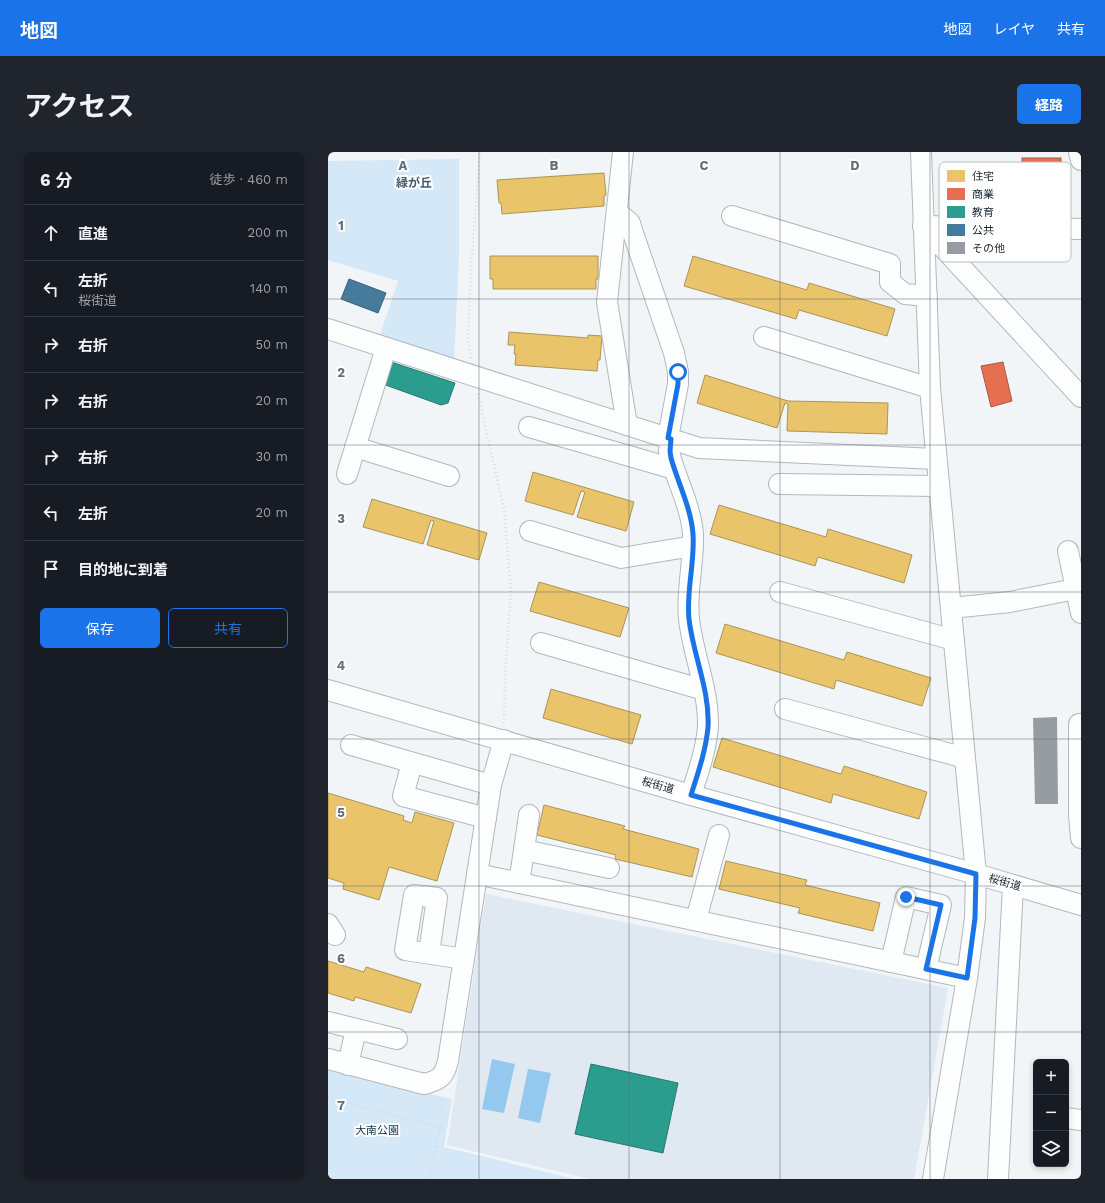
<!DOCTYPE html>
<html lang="ja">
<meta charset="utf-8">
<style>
:root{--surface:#171b24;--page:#20242c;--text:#f1f3f6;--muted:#9ea1a6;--line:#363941;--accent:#1a73e8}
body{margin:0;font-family:"Work Sans","Noto Sans JP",sans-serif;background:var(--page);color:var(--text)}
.controls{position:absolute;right:12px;bottom:12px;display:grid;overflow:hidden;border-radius:6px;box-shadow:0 2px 6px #0003}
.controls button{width:36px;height:36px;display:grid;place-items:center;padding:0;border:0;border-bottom:1px solid var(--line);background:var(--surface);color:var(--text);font:20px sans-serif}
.stop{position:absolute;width:12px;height:12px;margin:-9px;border:3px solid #1a73e8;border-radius:50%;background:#fff}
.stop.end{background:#1a73e8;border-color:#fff;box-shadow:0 1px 4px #0008}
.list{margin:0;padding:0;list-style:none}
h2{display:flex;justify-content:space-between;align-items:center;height:52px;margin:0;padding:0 16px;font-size:17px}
h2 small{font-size:13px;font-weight:400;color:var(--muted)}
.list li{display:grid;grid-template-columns:26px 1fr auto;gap:12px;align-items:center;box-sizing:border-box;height:56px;padding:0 16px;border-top:1px solid var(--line)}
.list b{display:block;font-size:15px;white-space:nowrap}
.list p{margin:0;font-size:13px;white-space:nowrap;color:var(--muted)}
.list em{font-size:13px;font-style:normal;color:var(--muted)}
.actions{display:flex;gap:8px;padding:12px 16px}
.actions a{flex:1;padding:9px 0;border:1px solid var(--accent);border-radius:6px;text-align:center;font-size:14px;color:var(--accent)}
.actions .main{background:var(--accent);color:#fff}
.icon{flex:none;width:22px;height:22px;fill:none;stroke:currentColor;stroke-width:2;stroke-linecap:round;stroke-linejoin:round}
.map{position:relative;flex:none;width:753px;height:1027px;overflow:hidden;border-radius:6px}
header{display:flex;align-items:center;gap:24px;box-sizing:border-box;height:56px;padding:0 20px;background:var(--accent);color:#fff}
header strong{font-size:19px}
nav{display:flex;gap:22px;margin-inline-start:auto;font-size:14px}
.intro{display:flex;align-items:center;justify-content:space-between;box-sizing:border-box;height:96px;padding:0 24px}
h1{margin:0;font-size:28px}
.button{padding:10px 18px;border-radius:6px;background:var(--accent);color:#fff;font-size:14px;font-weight:700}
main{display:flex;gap:24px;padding:0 24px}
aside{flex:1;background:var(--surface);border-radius:6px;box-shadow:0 2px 6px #0003}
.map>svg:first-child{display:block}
.built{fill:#e0e9f1}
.green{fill:#d5e8f8}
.water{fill:#94c8ee}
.homes{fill:#e9c46a;stroke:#ab9458}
.shops{fill:#e76f51;stroke:#aa5946}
.schools{fill:#2a9d8f;stroke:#257972}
.public{fill:#457b9d;stroke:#38617c}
.building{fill:#969ca1}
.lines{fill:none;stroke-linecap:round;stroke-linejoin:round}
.minor-casing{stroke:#b1b8bd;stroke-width:22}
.path{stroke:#d8d9da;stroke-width:2.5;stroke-dasharray:1 3;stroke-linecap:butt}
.minor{stroke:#fdfefe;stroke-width:20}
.route{stroke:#1a73e8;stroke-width:5}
.grid{fill:none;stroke:#666e74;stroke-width:1;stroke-opacity:0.55}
.labels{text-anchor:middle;stroke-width:4;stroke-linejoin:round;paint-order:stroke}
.street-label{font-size:11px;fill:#1a252e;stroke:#fff}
.park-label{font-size:11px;fill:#15354b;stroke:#fff}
.neighbourhood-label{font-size:12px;font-weight:bold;fill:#415b70;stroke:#fff}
.key{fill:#fff;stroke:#babec0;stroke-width:1}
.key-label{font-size:11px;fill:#1a252e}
.grid-label{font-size:13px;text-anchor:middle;font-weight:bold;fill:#666e74;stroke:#fff;stroke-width:4;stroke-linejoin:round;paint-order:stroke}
</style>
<header>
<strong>地図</strong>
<nav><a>地図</a><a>レイヤ</a><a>共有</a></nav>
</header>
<div class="intro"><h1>アクセス</h1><a class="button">経路</a></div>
<main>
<aside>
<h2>6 分<small>徒歩 · 460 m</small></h2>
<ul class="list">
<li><svg class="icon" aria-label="ahead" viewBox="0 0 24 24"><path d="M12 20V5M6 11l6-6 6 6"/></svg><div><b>直進</b></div><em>200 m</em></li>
<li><svg class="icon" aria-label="left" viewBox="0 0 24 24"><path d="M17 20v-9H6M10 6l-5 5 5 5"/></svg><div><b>左折</b><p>桜街道</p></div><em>140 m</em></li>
<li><svg class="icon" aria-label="right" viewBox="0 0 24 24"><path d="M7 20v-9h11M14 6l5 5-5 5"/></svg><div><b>右折</b></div><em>50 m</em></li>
<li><svg class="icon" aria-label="right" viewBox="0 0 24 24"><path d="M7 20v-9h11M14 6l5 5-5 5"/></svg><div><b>右折</b></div><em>20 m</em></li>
<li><svg class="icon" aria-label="right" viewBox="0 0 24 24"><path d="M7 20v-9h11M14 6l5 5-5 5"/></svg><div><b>右折</b></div><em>30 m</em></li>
<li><svg class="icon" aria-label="left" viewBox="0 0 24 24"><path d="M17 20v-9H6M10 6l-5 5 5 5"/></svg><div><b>左折</b></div><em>20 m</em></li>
<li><svg class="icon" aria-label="arrive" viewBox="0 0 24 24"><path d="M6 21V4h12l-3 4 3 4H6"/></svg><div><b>目的地に到着</b></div></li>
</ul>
<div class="actions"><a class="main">保存</a><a>共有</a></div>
</aside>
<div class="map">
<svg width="753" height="1027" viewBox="0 0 753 1027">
<rect width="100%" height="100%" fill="#f2f5f7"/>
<path class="built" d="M158 742 620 836 586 1027H262L119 993Z"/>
<g class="green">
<path d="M131 7V104L126 212 51 186 70 129 0 108V9Z"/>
<path d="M0 916 124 947 116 995 247 1027H0Z"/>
</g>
<g class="water">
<path d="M164 907 187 912 176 961 154 957Z"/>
<path d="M200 917 223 921 212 971 190 966Z"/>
</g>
<g class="homes">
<path d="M276 21 278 43 276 44V54L174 62 173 51H171L169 28Z"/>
<path d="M162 104H270V127H268V137H165V127H162Z"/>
<path d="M365 104 479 138 481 131 567 157 559 184 471 158 468 167 356 134Z"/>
<path d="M181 180 260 186V183L274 184 272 208H270L269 219 187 213 188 202H186L187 193H180Z"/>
<path d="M377 223 460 249 560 251 559 282 459 279 460 252 457 251 449 276 369 251Z"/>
<path d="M205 320 306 350 298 379 249 365 257 340 253 339 245 363 197 349Z"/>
<path d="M44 347 159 381 151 408 99 393 106 369 103 368 95 392 35 375Z"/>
<path d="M391 353 498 385 500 377 584 403 576 431 490 405 487 414 382 382Z"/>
<path d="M211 430 301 456 292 485 202 459Z"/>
<path d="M397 472 516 508 519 500 603 526 594 554 508 528 506 537 388 501Z"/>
<path d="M223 537 313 563 304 592 215 566Z"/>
<path d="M394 586 513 622 516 614 599 640 591 667 505 642 503 651 385 615Z"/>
<path d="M0 641 76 664 75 668 84 671 87 660 126 671 109 729 61 715 51 748 15 737 16 731 0 726Z"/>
<path d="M216 653 297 674 295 677 371 697 364 725 287 707 288 703 209 683Z"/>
<path d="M398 709 479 728 477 733 552 751 545 779 470 761 472 756 391 737Z"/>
<path d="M0 809 36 820 38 815 93 832 83 861 27 845 26 849 0 841Z"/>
</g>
<g class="shops">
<rect x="694" y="6" width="39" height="24"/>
<path d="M675 210 684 249 663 255 653 214Z"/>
</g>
<g class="schools">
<path d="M63 210 127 231 120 251 113 253 52 231Z"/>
<path d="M263 912 350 931 335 1001 247 982Z"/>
</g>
<path class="public" d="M21 127 58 141 50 161 13 147Z"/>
<path class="building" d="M729 565 730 652H707L705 566Z"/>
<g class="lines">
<defs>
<g id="minor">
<path d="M295 0 279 150 299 273"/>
<path d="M593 0 602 236 648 722 647 766 639 826 605 1027"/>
<path d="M751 0 753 8"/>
<path d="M289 60 302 71 304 78 346 201 350 220V232L340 286"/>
<path d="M404 64 562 112V130L577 142 599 144"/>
<path d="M595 74 753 245"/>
<path d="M595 74 753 77"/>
<path d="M0 177 371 296 608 307"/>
<path d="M436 185 602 236"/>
<path d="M201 275 346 317"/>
<path d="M343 287 341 299 343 307C350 331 363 356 365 382 366 411 358 439 361 467 365 503 381 538 380 575 378 598 370 621 363 643"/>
<path d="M27 295 121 324"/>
<path d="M19 322 58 196"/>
<path d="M451 332 611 334"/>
<path d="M202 379 293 406 365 394"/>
<path d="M740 399 753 461"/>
<path d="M452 440 626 488"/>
<path d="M623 456 682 450 747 437"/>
<path d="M213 491 376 538"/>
<path d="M0 538 363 643 648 722 753 753"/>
<path d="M457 557 637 606"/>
<path d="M753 572H751V663L753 686"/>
<path d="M23 593 163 633"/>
<path d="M84 611 75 644 158 666"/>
<path d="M196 698 201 663"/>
<path d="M149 722 639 826"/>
<path d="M191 731 196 698 281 716"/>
<path d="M368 768 391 683"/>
<path d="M0 772 7 783"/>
<path d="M101 801 109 746 86 743 77 798 136 807"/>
<path d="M563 810 578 745 613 753 598 817"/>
<path d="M0 870 69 887"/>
<path d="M0 907 96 932C112 928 116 925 120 909L163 633 176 588"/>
<path d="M20 913 28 877"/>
<path d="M738 966 753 968"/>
<path d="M670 1027 685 733"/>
</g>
</defs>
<use href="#minor" class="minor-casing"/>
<g class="path">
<path d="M143 206 140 187 143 115 152 0"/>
<path d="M150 242 176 357 183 438 177 521 176 572"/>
<path d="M0 945 112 976"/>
<path d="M101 1027 115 963 112 945"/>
</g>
<use href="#minor" class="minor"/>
</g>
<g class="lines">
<path class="route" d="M350 220V232L340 286 343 287 342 299 343 306C350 331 363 356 365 382 367 411 358 439 361 467 365 503 382 538 380 575 378 598 370 621 363 643L648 722 647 766 639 826 598 817 613 753 578 745"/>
</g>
<path class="grid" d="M151 0V1027M301 0V1027M452 0V1027M602 0V1027M0 147H753M0 293H753M0 440H753M0 587H753M0 734H753M0 880H753"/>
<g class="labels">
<g class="street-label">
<text transform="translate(330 633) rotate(16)" y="4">桜街道</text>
<text transform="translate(677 730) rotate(16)" y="4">桜街道</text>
</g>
<g class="park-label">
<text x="49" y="982">大南公園</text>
</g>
<g class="neighbourhood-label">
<text x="86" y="35">緑が丘</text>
</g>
</g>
<rect x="611" y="10" width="132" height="100" rx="6" class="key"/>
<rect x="619" y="18" width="18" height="12" fill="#e9c46a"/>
<rect x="619" y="36" width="18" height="12" fill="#e76f51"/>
<rect x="619" y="54" width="18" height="12" fill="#2a9d8f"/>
<rect x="619" y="72" width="18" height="12" fill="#457b9d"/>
<rect x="619" y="90" width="18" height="12" fill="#969ca1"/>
<g class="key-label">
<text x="644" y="28">住宅</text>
<text x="644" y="46">商業</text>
<text x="644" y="64">教育</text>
<text x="644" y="82">公共</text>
<text x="644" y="100">その他</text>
</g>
<g class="grid-label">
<text x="75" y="18">A</text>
<text x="226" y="18">B</text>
<text x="376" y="18">C</text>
<text x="527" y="18">D</text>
<text x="13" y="78">1</text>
<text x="13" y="225">2</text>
<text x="13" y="371">3</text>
<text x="13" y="518">4</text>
<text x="13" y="665">5</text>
<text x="13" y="811">6</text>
<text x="13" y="958">7</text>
</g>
</svg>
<div class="controls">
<button>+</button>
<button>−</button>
<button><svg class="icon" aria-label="layers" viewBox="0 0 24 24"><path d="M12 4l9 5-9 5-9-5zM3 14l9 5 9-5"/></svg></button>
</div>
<div class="stop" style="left:350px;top:220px"></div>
<div class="stop end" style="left:578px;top:745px"></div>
</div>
</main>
